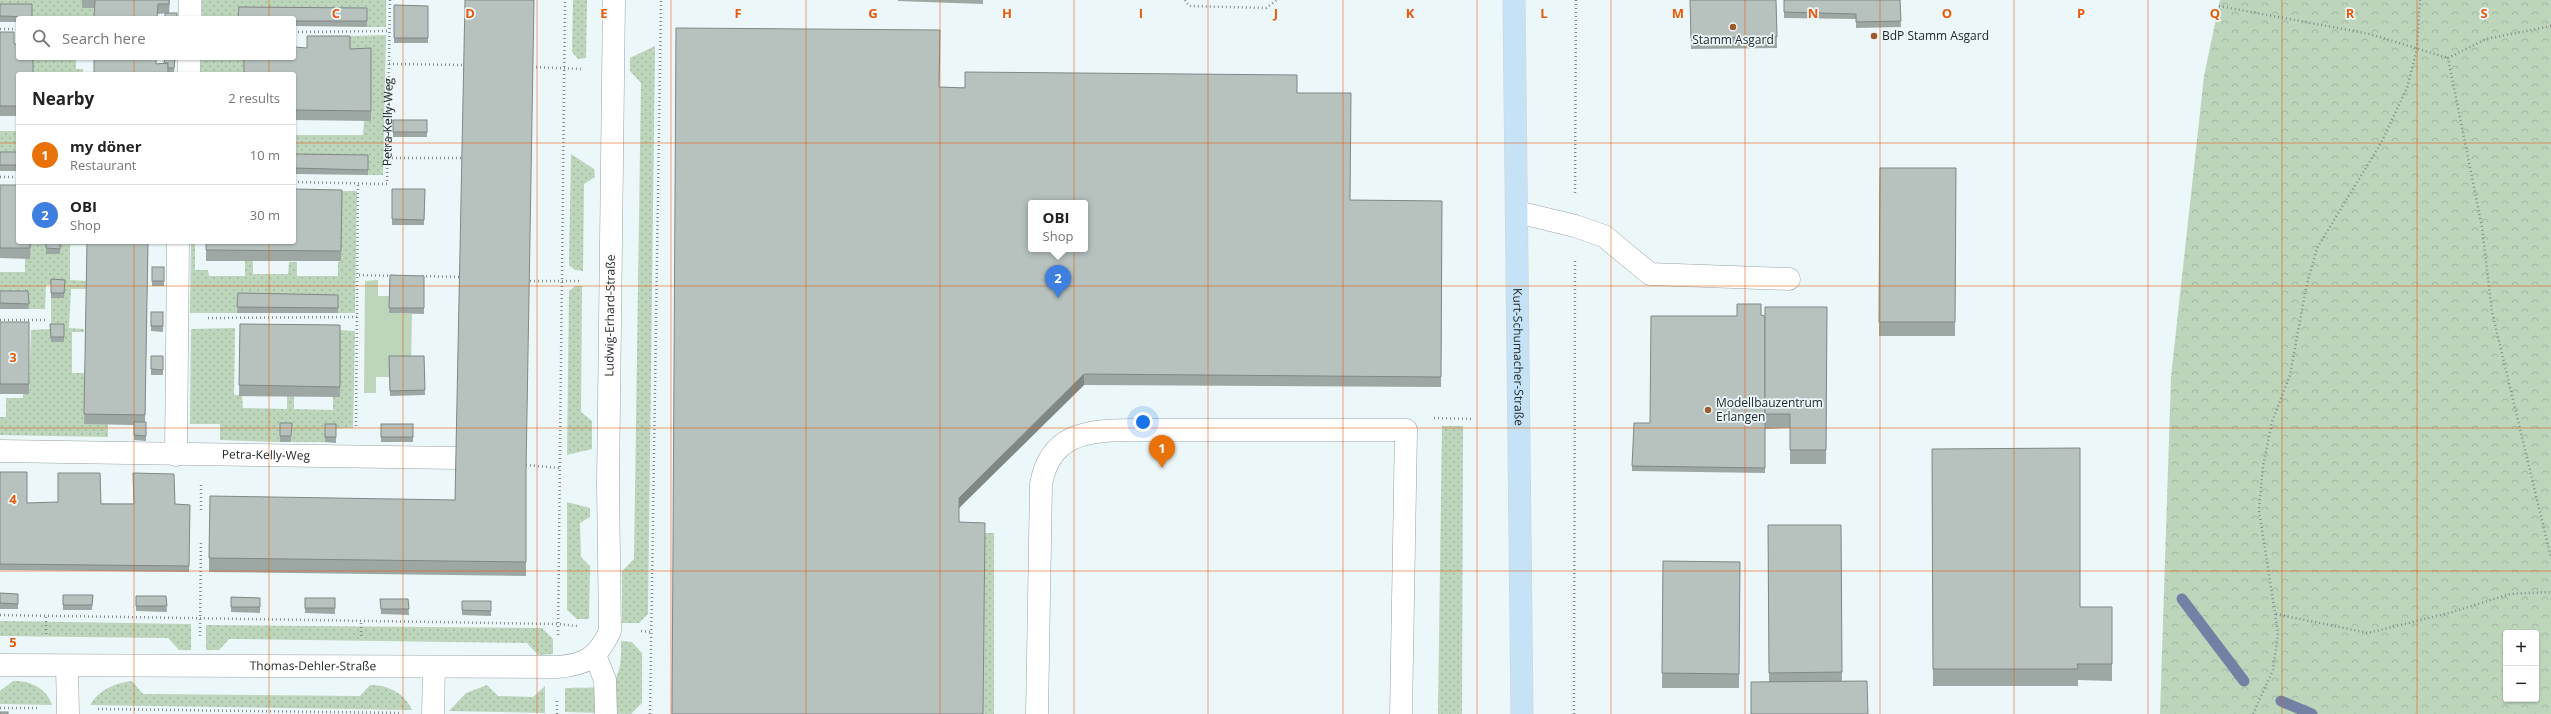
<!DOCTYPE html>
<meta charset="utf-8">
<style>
:root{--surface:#fff;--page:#f6f6f6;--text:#222;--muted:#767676;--line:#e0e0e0;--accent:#9e592d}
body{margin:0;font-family:"Open Sans",sans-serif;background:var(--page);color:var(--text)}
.controls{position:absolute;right:12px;bottom:12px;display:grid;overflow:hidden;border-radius:4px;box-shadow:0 1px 3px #0004}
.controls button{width:36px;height:36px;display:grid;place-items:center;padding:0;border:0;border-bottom:1px solid var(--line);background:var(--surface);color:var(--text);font:20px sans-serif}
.you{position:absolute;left:1143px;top:422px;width:14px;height:14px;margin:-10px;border:3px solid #fff;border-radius:50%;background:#1a73e8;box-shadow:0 0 0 6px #1a73e833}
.badge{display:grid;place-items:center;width:26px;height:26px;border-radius:50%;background:var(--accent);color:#fff;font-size:13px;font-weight:700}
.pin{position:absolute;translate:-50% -33px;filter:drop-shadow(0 1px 2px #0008)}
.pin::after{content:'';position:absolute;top:21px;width:14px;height:12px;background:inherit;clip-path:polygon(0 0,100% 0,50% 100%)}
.popup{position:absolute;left:1028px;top:200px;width:60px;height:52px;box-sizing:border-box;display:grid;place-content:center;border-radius:4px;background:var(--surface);filter:drop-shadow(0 1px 3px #0005);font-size:13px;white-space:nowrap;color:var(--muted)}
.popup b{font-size:15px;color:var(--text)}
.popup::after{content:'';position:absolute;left:50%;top:100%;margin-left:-8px;border:8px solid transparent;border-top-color:var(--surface)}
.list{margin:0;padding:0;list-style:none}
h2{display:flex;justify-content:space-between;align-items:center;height:52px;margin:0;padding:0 16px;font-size:17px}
h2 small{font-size:13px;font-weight:400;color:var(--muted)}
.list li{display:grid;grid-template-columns:26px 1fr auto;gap:12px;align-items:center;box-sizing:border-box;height:60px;padding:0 16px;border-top:1px solid var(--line)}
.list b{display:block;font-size:15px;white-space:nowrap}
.list p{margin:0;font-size:13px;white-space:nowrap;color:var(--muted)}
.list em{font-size:13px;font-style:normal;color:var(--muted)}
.icon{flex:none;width:22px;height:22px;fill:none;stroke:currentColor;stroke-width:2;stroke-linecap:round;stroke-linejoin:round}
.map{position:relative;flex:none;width:2551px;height:714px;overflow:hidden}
.search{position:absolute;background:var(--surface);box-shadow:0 1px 3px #0004;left:16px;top:16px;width:280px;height:44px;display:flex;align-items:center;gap:10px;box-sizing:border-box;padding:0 14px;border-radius:4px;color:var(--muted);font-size:15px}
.panel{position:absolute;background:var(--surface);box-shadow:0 1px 3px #0004;left:16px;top:72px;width:280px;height:172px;border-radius:4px}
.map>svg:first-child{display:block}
.grass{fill:url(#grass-dots)}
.forest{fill:url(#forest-crowns);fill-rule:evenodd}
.park{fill:#bcd5bb}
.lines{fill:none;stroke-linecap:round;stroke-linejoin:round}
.stream{stroke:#7481a4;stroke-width:11}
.minor-casing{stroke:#98a3a5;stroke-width:23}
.major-casing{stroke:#d3d4d4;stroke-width:23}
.path{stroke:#848c8d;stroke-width:2.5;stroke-dasharray:1 3;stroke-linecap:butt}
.minor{stroke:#fff;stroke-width:22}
.major{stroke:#c5e2f7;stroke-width:22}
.wall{fill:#9da7a4}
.shaded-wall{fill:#808886}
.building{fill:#b7c2bf;stroke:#808886;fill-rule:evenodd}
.grid{fill:none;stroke:#e8590c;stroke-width:1;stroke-opacity:0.55}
.poi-dot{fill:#9e592d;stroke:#ebf7f9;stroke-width:1.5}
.labels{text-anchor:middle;stroke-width:3.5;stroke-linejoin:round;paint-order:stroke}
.poi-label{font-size:12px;fill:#242929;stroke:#ebf7f9;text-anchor:start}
.street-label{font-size:12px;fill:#242929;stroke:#ebf7f9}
.grid-label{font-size:13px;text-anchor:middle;font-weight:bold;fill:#e8590c;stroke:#ebf7f9;stroke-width:3.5;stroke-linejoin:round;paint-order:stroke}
</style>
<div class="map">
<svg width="2551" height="714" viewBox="0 0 2551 714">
<defs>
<pattern id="grass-dots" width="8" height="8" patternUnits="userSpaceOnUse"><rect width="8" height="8" fill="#bcd5bb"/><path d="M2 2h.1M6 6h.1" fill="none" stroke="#a1b7a1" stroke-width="1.8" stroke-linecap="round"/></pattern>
<pattern id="forest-crowns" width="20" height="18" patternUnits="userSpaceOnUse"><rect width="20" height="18" fill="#bcd5bb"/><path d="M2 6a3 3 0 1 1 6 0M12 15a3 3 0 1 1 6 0" fill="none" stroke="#a1b7a1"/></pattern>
</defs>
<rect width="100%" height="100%" fill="#ebf7f9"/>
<g class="grass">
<path d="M0 0H82L95 8 94 18H48V16L32 18V10L0 9Z"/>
<path d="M202 0H386V27H367L366 14 202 18Z"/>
<path d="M573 0H587L586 58 578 59 572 52Z"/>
<path d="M386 35 383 175H368V161L294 160V135H363L364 121H371V59H350V36Z"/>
<path d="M655 46 648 614 639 623H622V571L634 559 641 83 630 71V58Z"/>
<path d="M33 58H76V69H83V74H33Z"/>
<path d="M201 58H244V74H200Z"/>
<path d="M0 131H18V159L0 158Z"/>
<path d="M571 154 594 169 595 177 584 184 583 271 575 270 569 265Z"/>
<path d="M315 191H357L355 313H338V300L238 299 237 313H190L191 242H195V270H208L209 276H245V261H253V274H288L289 262H297V276H338V262L341 261 342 201Z"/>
<path d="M31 242H47L60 254 61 242H87L86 245H70V280L86 281V289H71L69 328 84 329V332H72V373H84V424H108V437L0 435V417H6V398H23V394H29L31 330 51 329V298L65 285H46L45 309H29L0 296V272H25V258H30Z"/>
<path d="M575 286H582L581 412 592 421V449L567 455 569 291Z"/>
<path d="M235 328 234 395H242L243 408 287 409V396H294V409L333 410V397H340V330L355 331 353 428 325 429V442H291L292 428H280V442L220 440V424H190L191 329Z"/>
<path d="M1442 426H1463L1462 714H1438Z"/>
<path d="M567 502 590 508V517L580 523 581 557 590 566 589 619H577L567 610Z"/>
<path d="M985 533H994V714H983Z"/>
<path d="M0 621 191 624V650H179L168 638 0 636Z"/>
<path d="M206 625 542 628 553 639V654L538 655 527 643 229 639 219 650H206Z"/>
<path d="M621 641 632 642 642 653V703L631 714 565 712V688C608 687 623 692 621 641Z"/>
<path d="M13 681C29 680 47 688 52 705L0 704V691Z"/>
<path d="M132 681 143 694 360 696 370 685C388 685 405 693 412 710L90 705C99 690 114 683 132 681Z"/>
<path d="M487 685 498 696 533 697 545 686V713L449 711 466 693Z"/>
</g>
<path class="forest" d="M2220 0H2551V714H2160L2171 377 2204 76ZM2506 633H2536V699H2506Z"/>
<path class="park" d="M378 280V296H389V313L412 314 411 362H389V377H376V393H364L365 281Z"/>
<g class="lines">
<g class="stream">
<path d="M2182 599 2244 681"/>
<path d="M2281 701 2312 714"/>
</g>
<defs>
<g id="minor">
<path d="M190 18V0"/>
<path d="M189 74V58"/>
<path d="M1517 212 1575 226 1604 236 1650 274 1789 279"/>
<path id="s2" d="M0 451 456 458"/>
<path d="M176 455 178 242"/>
<path d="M595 655 605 680 606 714"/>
<path id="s3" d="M0 665 557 667C586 665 598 657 610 631L608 484 614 0"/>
<path d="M67 666 68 714"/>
<path d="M433 714 434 668"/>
<path d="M1037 714 1041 485C1049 435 1086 430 1130 430H1406L1401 714"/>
</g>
<g id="major">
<path id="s4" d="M1514 0 1522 714"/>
</g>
</defs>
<use href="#minor" class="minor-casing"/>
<use href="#major" class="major-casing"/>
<g class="path">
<path d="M1185 0 1189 6 1266 8 1277 0"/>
<path d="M2219 6 2370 34 2448 58"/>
<path d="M2551 26 2486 39 2448 58 2482 227 2492 312 2551 558"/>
<path d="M0 29H18"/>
<path d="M294 32 389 31"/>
<path d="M389 64 463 65"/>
<path d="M532 67 583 69"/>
<path d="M388 158H462"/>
<path d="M0 177H18"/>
<path id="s1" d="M294 182 387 184 390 0"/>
<path d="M1575 193 1576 0"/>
<path d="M359 275 393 276"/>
<path d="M422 276 460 277"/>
<path d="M530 281H580"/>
<path d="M208 318 358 317"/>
<path d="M0 320H47"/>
<path d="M1434 418 1474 419"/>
<path d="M356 426 358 183"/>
<path d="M526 465 560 468"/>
<path d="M201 510V485"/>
<path d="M2276 614 2368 633 2449 613 2510 594 2551 592"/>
<path d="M0 615 558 624 577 626"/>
<path d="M641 631 651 632"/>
<path d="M46 634V616"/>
<path d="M558 635 565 0"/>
<path d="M200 636 201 540"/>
<path d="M361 636V621"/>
<path d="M0 708H37"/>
<path d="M98 709 401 713"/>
<path d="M557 714V698"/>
<path d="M650 714 661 0"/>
<path d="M1574 714 1575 258"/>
<path d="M2253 714 2273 670 2278 633 2259 510 2263 466 2272 422 2290 375 2306 288 2317 248 2381 143 2407 88 2417 49 2420 0"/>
</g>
<use href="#minor" class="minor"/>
<use href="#major" class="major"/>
</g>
<g class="wall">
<path d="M82 0H170L169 13 158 14 95 8H82Z"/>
<path d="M898 0H983V4L898 1Z"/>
<path d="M1690 0H1776L1777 48 1691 49Z"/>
<path d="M1784 0H1900L1901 27 1856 28V19L1784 18Z"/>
<path d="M0 4H32V18H18V22H0Z"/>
<path d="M394 5 428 6V43H394Z"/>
<path d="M367 8V27L294 26V18Z"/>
<path d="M0 32 14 44 18 74V116H0Z"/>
<path d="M371 48V121L294 120V74L350 49Z"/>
<path d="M175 58 174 74H168L156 64 164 63Z"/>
<path d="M939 87 1297 93 1350 200 1442 201 1441 387 1084 385 959 508 672 714Z"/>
<rect x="393" y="120" width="34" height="17"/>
<rect x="0" y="152" width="18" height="19"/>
<path d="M294 154 368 155V175L294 174Z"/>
<path d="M1880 168H1956L1955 336H1879Z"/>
<path d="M0 185 31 242 30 259 0 258Z"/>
<path d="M392 189H425L424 225H392Z"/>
<path d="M342 190 341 261H206V242Z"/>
<path d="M46 242H61L60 254H46Z"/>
<path d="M87 242H148L145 422H146V441L134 440V425L84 424Z"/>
<rect x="152" y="267" width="12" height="19"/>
<path d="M390 275 424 276V314L389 313Z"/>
<path d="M51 279 65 280 64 298H51Z"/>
<path d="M0 291H28L29 309H0Z"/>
<path d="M238 293 338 295V313H237Z"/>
<path d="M1827 307 1826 464H1790V428L1765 429V322V473L1632 471V466L1650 423 1761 315 1765 316Z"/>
<path d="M151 312H163V332L151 331Z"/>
<rect x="0" y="322" width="29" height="72"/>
<path d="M50 324H64V342H51Z"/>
<path d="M240 324 340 325V397L239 396Z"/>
<rect x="151" y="356" width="12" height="19"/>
<path d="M389 356H424L425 395 390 396Z"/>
<path d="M280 423H292L291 442H280Z"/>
<path d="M325 424H336V443L325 442Z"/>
<rect x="381" y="424" width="32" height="18"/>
<path d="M1932 449 2080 607H2112V681L2078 680V686H1933Z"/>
<path d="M0 472 27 503 175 504 190 505 189 572 0 570Z"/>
<path d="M526 482V576L209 572V558L455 500Z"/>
<path d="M1768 525H1841L1842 681 1769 682Z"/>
<path d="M1663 561 1740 562 1739 688H1662Z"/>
<path d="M0 593 18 594V609H0Z"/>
<path d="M63 595H93L92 610H63Z"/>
<path d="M136 596H166L167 612 136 611Z"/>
<path d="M231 597 260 598V613L231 612Z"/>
<path d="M305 598H335V614L305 613Z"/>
<path d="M380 599H408L409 615 381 614Z"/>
<path d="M462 601H491V616L462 615Z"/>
</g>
<path class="shaded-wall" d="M1084 374V385L959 508V498Z"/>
<g class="building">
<path d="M95 0H169V4H158L157 18H94Z"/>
<path d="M465 0H534L526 472V562L209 558 210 496 455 500Z"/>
<path d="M1690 0H1776L1777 37 1691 38Z"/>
<path d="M1784 0H1900L1901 21 1856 22V14L1784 12Z"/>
<path d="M0 4H32V17L0 16Z"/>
<path d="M394 5 428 6V38H394Z"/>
<path d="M239 7 367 8V21H294V18H238Z"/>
<rect x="165" y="13" width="12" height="5"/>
<path d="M676 28 940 30 939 87 965 88V72L1297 75V93H1351L1350 200 1442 201 1441 377 1084 374 959 498V522L985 523 983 714H672ZM1031 203H1085V249H1031Z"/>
<path d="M0 32H14V44H18V58H33V74H18V106H0Z"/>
<path d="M307 36H350V49L371 48V111L294 110V74H244V58H294V47L307 48Z"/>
<path d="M94 58H156V64L168 63V74H94Z"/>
<path d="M165 58H175L174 68H168V63H164Z"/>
<rect x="393" y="120" width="34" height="12"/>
<rect x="0" y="152" width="18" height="13"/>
<path d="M294 154 368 155V170L294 168Z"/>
<path d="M1880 168H1956L1955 322H1879Z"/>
<path d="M0 185H18V242H30V248H0Z"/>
<path d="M294 189 342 190 341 251 206 250V242H294Z"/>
<path d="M392 189H425L424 220 392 219Z"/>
<path d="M46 242H60V249L46 248Z"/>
<path d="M87 242H148L145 415 84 414Z"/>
<rect x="152" y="267" width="12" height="14"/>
<path d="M390 275 424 276V308H389Z"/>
<path d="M51 279 65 280 64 293H51Z"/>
<path d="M0 291H28L29 304 0 303Z"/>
<path d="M238 293 338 295V308L237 307Z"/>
<path d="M1737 304H1761V315L1765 316V468L1632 466 1634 423H1650L1651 316H1737Z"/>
<path d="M1765 307H1827L1826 450H1790V414H1765Z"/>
<rect x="151" y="312" width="12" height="14"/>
<rect x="0" y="322" width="29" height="62"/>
<path d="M50 324H64V337H51Z"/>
<path d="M240 324 340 325V387L239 385Z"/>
<path d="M151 356H163V370L151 369Z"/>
<path d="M389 356H424L425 390 390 391Z"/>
<path d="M134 422H146V436L134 435Z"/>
<path d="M280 423H292L291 436H280Z"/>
<rect x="325" y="424" width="11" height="13"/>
<rect x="381" y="424" width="32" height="13"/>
<path d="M2080 448V607H2112V664H2077L2078 669H1933L1932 449Z"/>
<path d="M0 472H27V503L58 502V473H100L101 504H134L133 473 174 474 175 504 190 505 189 566 0 564Z"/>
<path d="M1768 525H1841L1842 672 1769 673Z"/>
<path d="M1663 561 1740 562 1739 674 1662 673Z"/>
<path d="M0 593 18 594V604L0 603Z"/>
<path d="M63 595H93L92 605H63Z"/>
<path d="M136 596H166L167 606H136Z"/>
<path d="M231 597 260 598V607H231Z"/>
<rect x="305" y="598" width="30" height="10"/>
<path d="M380 599H408L409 609H381Z"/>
<path d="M462 601H491V611L462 610Z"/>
<path d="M1867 681 1868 714H1751V682Z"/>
<rect x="0" y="712" width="8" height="2"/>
</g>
<path class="grid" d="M134 0V18M269 0V18M403 0V714M537 0V714M671 0V714M806 0V714M940 0V714M1074 0V714M1208 0V714M1343 0V714M1477 0V714M1611 0V714M1745 0V714M1880 0V714M2014 0V714M2148 0V714M2282 0V714M2417 0V714M134 58V74M269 58V74M0 143H18M294 143H2551M134 242V714M269 242V714M0 286H2551M0 428H2551M0 571H2551"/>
<g class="poi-dot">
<circle cx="1733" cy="27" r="4"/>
<circle cx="1874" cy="36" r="4"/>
<circle cx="1708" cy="410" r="4"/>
</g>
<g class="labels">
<g class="poi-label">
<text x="1882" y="40">BdP Stamm Asgard</text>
<text x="1733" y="44" text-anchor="middle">Stamm Asgard</text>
<text x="1716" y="407">Modellbauzentrum<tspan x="1716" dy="14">Erlangen</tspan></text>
</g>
<g class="street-label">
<text dy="4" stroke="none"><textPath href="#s1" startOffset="155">Petra-Kelly-Weg</textPath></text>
<text dy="4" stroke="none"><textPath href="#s3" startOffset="941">Ludwig-Erhard-Straße</textPath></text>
<text dy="4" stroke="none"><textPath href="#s4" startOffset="357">Kurt-Schumacher-Straße</textPath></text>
<text dy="4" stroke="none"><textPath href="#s2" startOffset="266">Petra-Kelly-Weg</textPath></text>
<text dy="4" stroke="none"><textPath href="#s3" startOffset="313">Thomas-Dehler-Straße</textPath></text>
</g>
</g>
<g class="grid-label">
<text x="336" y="18">C</text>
<text x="470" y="18">D</text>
<text x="604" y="18">E</text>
<text x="738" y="18">F</text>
<text x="873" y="18">G</text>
<text x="1007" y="18">H</text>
<text x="1141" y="18">I</text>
<text x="1276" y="18">J</text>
<text x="1410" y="18">K</text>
<text x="1544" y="18">L</text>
<text x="1678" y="18">M</text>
<text x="1813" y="18">N</text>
<text x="1947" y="18">O</text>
<text x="2081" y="18">P</text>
<text x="2215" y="18">Q</text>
<text x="2350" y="18">R</text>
<text x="2484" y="18">S</text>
<text x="13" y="362">3</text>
<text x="13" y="504">4</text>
<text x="13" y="647">5</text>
</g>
</svg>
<div class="controls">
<button>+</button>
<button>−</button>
</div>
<div class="you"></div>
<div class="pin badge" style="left:1162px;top:468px;background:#e8710a">1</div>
<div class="pin badge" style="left:1058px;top:298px;background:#3f7fe0">2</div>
<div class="popup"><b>OBI</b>Shop</div>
<div class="search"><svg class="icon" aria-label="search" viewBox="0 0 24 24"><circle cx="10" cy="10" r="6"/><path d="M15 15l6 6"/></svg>Search here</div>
<section class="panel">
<h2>Nearby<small>2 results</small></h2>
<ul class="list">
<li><span class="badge" style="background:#e8710a">1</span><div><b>my döner</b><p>Restaurant</p></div><em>10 m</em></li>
<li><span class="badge" style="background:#3f7fe0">2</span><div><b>OBI</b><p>Shop</p></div><em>30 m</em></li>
</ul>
</section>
</div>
